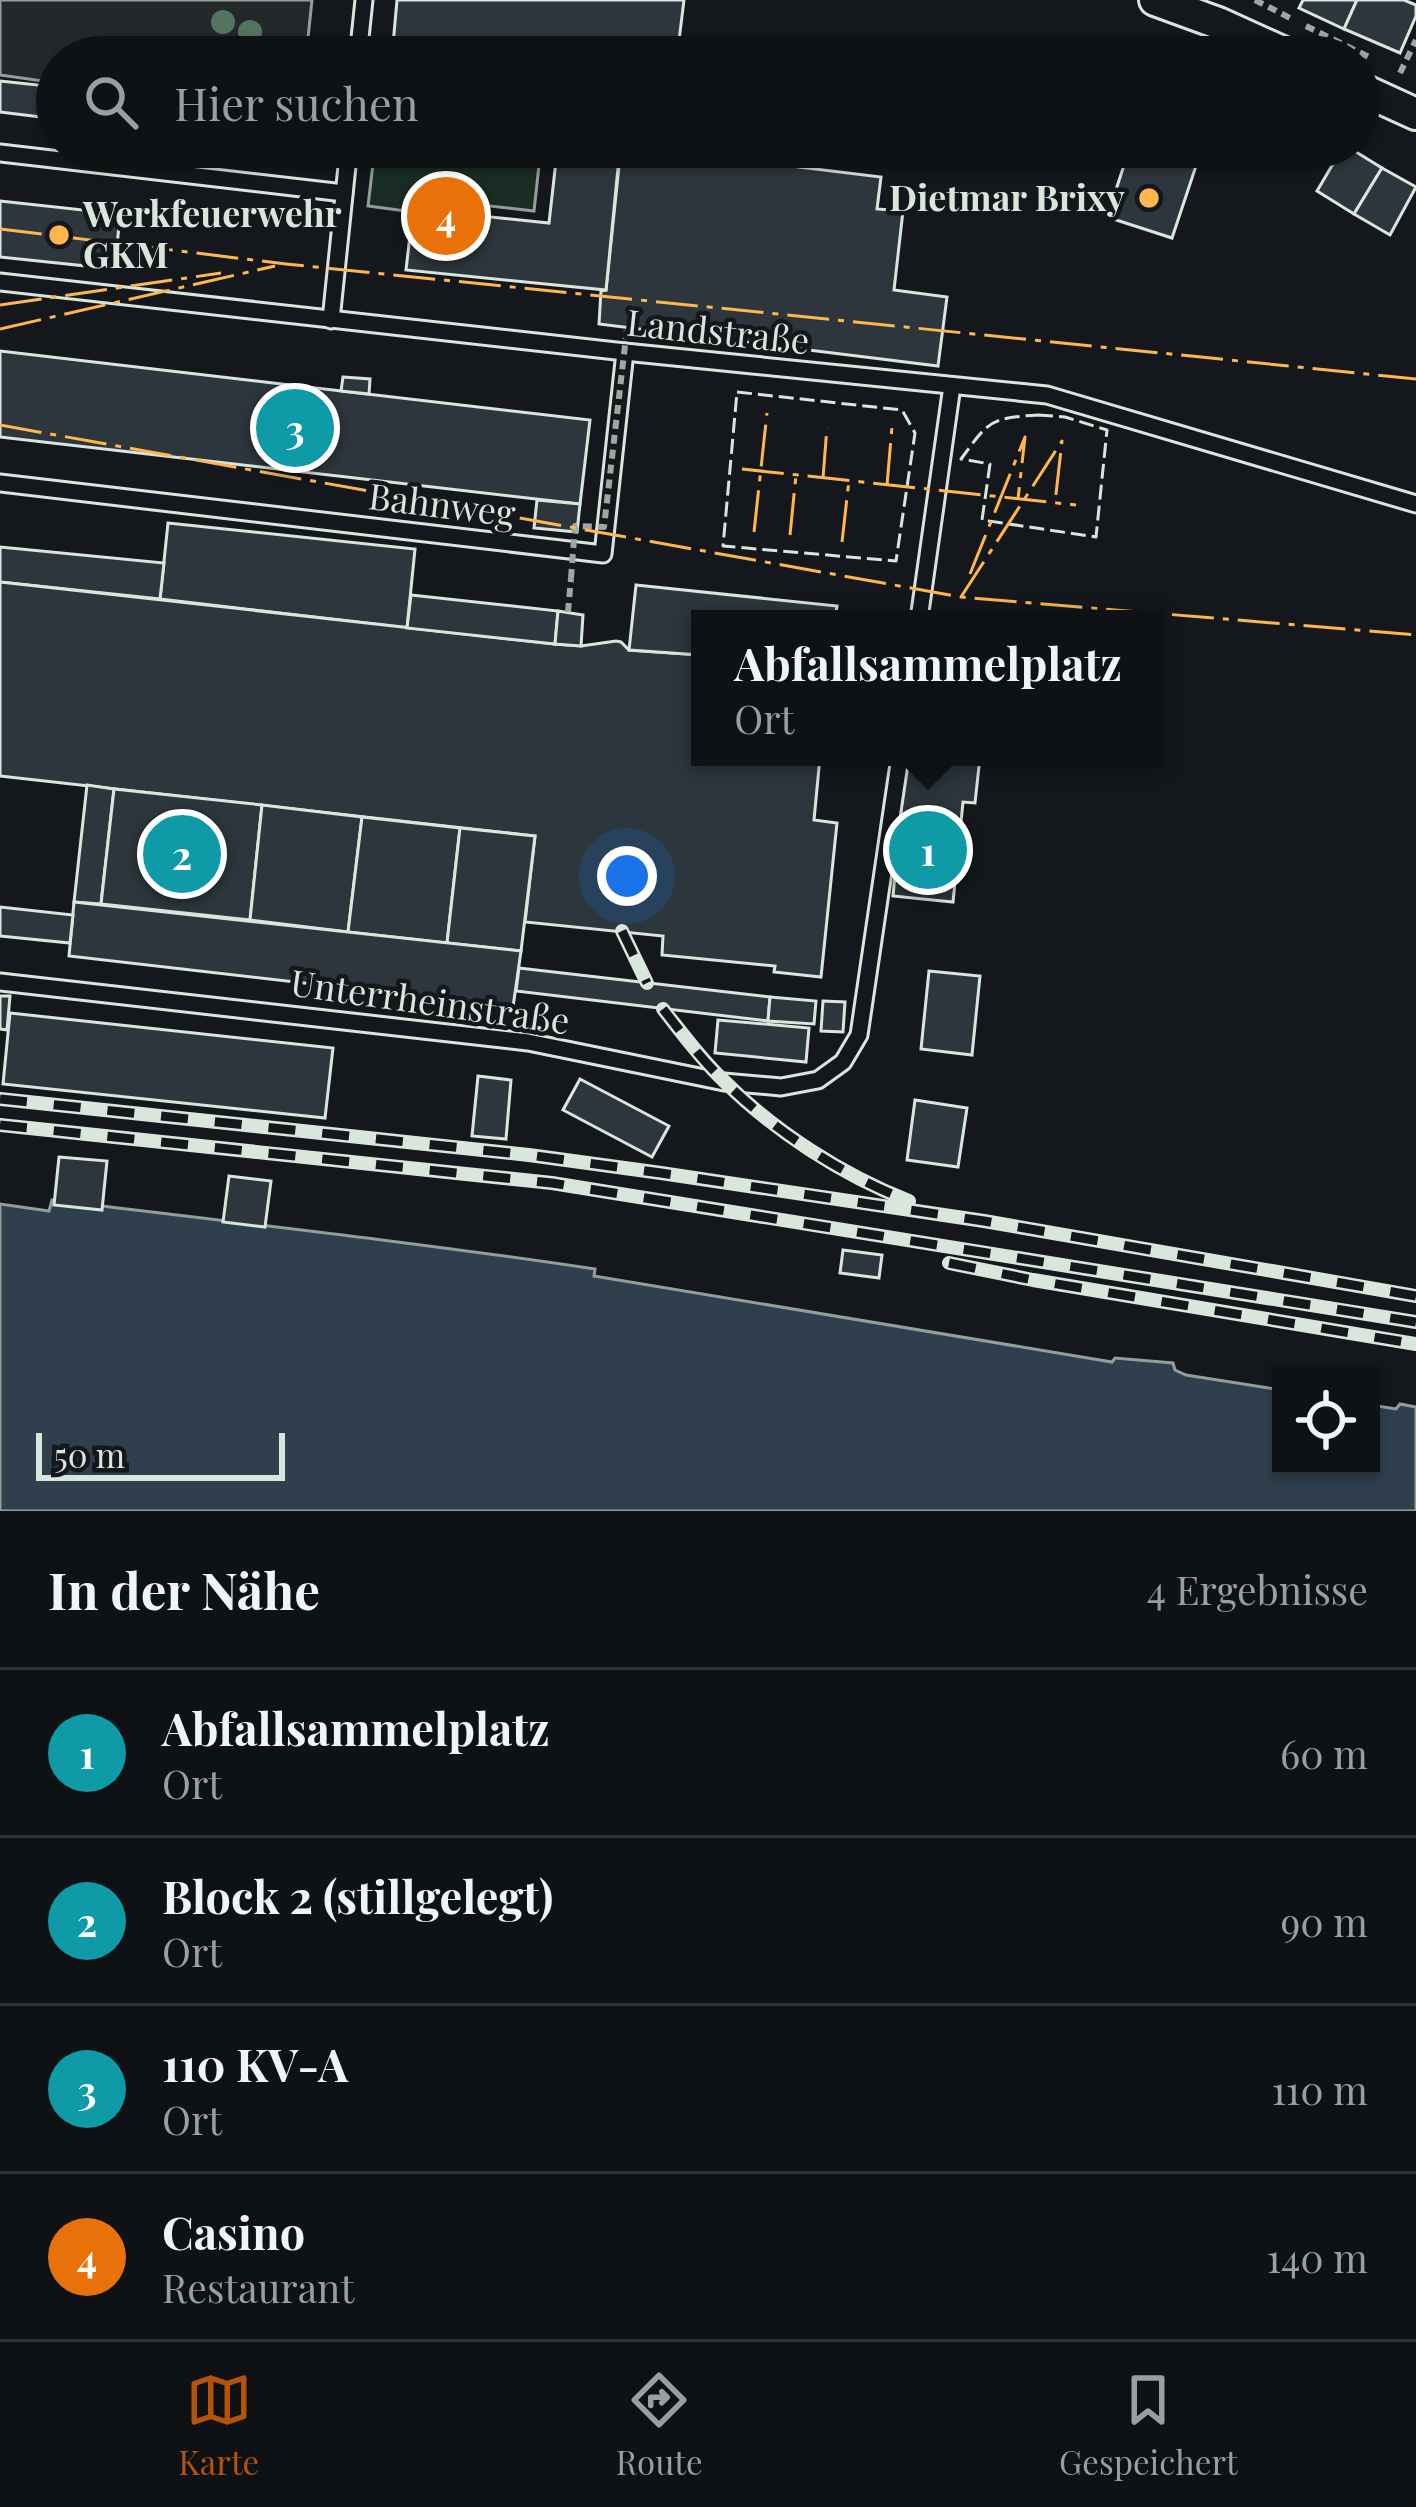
<!DOCTYPE html>
<html lang="de">
<meta charset="utf-8">
<style>
:root{--surface:#0f1215;--page:#181b1e;--text:#f1f3f6;--muted:#9b9ea0;--line:#2f3234;--accent:#b45309}
body{margin:0;font-family:"Playfair Display",serif;background:var(--page);color:var(--text)}
.controls{position:absolute;right:36px;bottom:36px;display:grid;overflow:hidden;border-radius:0px;box-shadow:0 3px 9px #0004}
.controls button{width:108px;height:108px;display:grid;place-items:center;padding:0;border:0;border-bottom:3px solid var(--line);background:var(--surface);color:var(--text);font:60px sans-serif}
.scale{position:absolute;left:36px;bottom:30px;width:249px;box-sizing:border-box;padding-left:12px;border:6px solid #d8e6dc;border-top:0;font-size:33px;line-height:42px;white-space:nowrap;color:#d8e6dc;-webkit-text-stroke:9px #14181c;paint-order:stroke}
.you{position:absolute;left:627px;top:876px;width:42px;height:42px;margin:-30px;border:9px solid #fff;border-radius:50%;background:#1a73e8;box-shadow:0 0 0 18px #1a73e833}
.badge{display:grid;place-items:center;width:78px;height:78px;border-radius:50%;background:var(--accent);color:#fff;font-size:39px;font-weight:700}
.pin{position:absolute;translate:-50% -50%;border:6px solid #fff;box-shadow:0 3px 12px #0006}
.popup{position:absolute;left:691px;top:610px;width:474px;height:156px;box-sizing:border-box;display:grid;place-content:center;border-radius:0px;background:var(--surface);filter:drop-shadow(0 3px 9px #0005);font-size:39px;white-space:nowrap;color:var(--muted)}
.popup b{font-size:45px;color:var(--text)}
.popup::after{content:'';position:absolute;left:50%;top:100%;margin-left:-24px;border:24px solid transparent;border-top-color:var(--surface)}
.list{margin:0;padding:0;list-style:none}
h2{display:flex;justify-content:space-between;align-items:center;height:156px;margin:0;padding:0 48px;font-size:51px}
h2 small{font-size:39px;font-weight:400;color:var(--muted)}
.list li{display:grid;grid-template-columns:78px 1fr auto;gap:36px;align-items:center;box-sizing:border-box;height:168px;padding:0 48px;border-top:3px solid var(--line)}
.list b{display:block;font-size:45px;white-space:nowrap}
.list p{margin:0;font-size:39px;white-space:nowrap;color:var(--muted)}
.list em{font-size:39px;font-style:normal;color:var(--muted)}
.icon{flex:none;width:66px;height:66px;fill:none;stroke:currentColor;stroke-width:2;stroke-linecap:round;stroke-linejoin:round}
.map{position:relative;flex:none;width:1416px;height:1511px;overflow:hidden}
.search{position:absolute;background:var(--surface);box-shadow:0 3px 9px #0004;left:36px;right:36px;top:36px;height:132px;display:flex;align-items:center;gap:30px;box-sizing:border-box;padding:0 42px;border-radius:66px;color:var(--muted);font-size:45px}
.sheet{height:828px;background:var(--surface)}
nav{display:flex;justify-content:space-around;align-items:center;box-sizing:border-box;height:168px;border-top:3px solid var(--line);background:var(--surface);font-size:33px;color:var(--muted)}
nav a{display:grid;justify-items:center;gap:6px}
nav .on{color:var(--accent)}
.map>svg:first-child{display:block}
.green{fill:#1a2d24;stroke:#939e99;stroke-width:3}
.parking{fill:#24282b;stroke:#939e99;stroke-width:3}
.water{fill:#2f3f4d;stroke:#939e99;stroke-width:3}
.building{fill:#2c363c;stroke:#d8e6dc;stroke-width:3}
.lines{fill:none;stroke-linecap:round;stroke-linejoin:round}
.lane-casing{stroke:#d8e6dc;stroke-width:21}
.street-casing{stroke:#d8e6dc;stroke-width:36}
.path{stroke:#9da8a2;stroke-width:6;stroke-dasharray:9 6;stroke-linecap:butt}
.lane{stroke:#14181c;stroke-width:15}
.street{stroke:#14181c;stroke-width:30}
.rail-casing{stroke:#d8e6dc;stroke-width:14}
.rail{stroke:#14181c;stroke-width:9;stroke-dasharray:27;stroke-linecap:butt}
.path-bridge{stroke:#9da8a2;stroke-width:6;stroke-dasharray:9 6;stroke-linecap:butt}
.fence{stroke:#d8e6dc;stroke-width:3;stroke-dasharray:15 6;stroke-linecap:butt}
.power{stroke:#ffb74d;stroke-width:3;stroke-dasharray:42 9 6 9;stroke-linecap:butt}
.tree{fill:#55745f}
.poi-dot{fill:#ffb74d;stroke:#14181c;stroke-width:4.5}
.labels{text-anchor:middle;stroke-width:9;stroke-linejoin:round;paint-order:stroke}
.poi-label{font-size:36px;font-weight:bold;fill:#d8e6dc;stroke:#14181c;text-anchor:end}
.street-label{font-size:36px;fill:#d8e6dc;stroke:#14181c}
</style>
<div class="map">
<svg width="1416" height="1511" viewBox="0 0 1416 1511">
<rect width="100%" height="100%" fill="#14181c"/>
<path class="green" d="M375 147H541L534 211 408 197 406 211 368 206Z"/>
<path class="parking" d="M0 0H312L306 57H57V83L0 75Z"/>
<path class="water" d="M52 1200C233 1222 414 1242 595 1269L594 1276 1112 1362 1115 1358 1173 1363 1175 1370 1186 1375 1281 1390V1466H1371V1405L1396 1409 1400 1404 1416 1407V1511H0V1204L49 1211Z"/>
<g class="building">
<path d="M397 0H684L677 57H477L422 51V57L392 56Z"/>
<path d="M1303 0H1357L1344 29 1299 8Z"/>
<path d="M1357 0H1404L1416 5V16L1400 53 1344 29Z"/>
<path d="M1030 45 1048 48 1072 56 1010 57Z"/>
<path d="M0 81 57 87V119L0 112Z"/>
<path d="M621 147H666V151L881 177 877 209 903 211 894 290 947 297 938 366 599 324 601 291 606 290Z"/>
<path d="M1130 147H1190L1187 153 1199 157 1172 238 1107 217Z"/>
<path d="M1343 147H1348L1382 168 1354 214 1317 191Z"/>
<path d="M557 152 619 158 606 290 406 270 413 209 549 223Z"/>
<path d="M1382 168 1416 187 1390 235 1354 214Z"/>
<path d="M0 201 120 214 115 269 0 257Z"/>
<path d="M0 351 590 420 580 504 0 437Z"/>
<path d="M343 377 370 379 369 394 341 391Z"/>
<path d="M537 500 580 504 577 532 534 528Z"/>
<path d="M168 523 415 549 407 628 160 599Z"/>
<path d="M0 547 164 563 160 599 0 582Z"/>
<path d="M0 582 555 644 581 646 616 641 621 642 629 650 700 655V757H820L814 820 837 823 821 977 774 972 775 966 662 955 663 936 525 922 535 836 0 776Z"/>
<path d="M636 585 837 606 835 619H700V655L629 650Z"/>
<path d="M411 595 558 611 555 644 407 628Z"/>
<path d="M558 611 583 615 581 646 555 644Z"/>
<path d="M906 757H980L975 803 963 802 953 902 893 896Z"/>
<path d="M87 785 114 789 101 904 74 902Z"/>
<path d="M114 789 262 805 250 920 101 904Z"/>
<path d="M262 805 362 817 348 932 250 920Z"/>
<path d="M362 817 460 828 447 943 348 932Z"/>
<path d="M460 828 535 836 521 951 447 943Z"/>
<path d="M74 902 521 951 513 1007 69 956Z"/>
<path d="M0 907 73 915 70 943 0 936Z"/>
<path d="M519 968 770 997 768 1021 516 991Z"/>
<path d="M929 971 980 976 972 1055 921 1049Z"/>
<path d="M0 996H10L7 1030 0 1029Z"/>
<path d="M770 997 816 1001 814 1024 768 1021Z"/>
<path d="M823 1001 845 1002 843 1032 821 1031Z"/>
<path d="M10 1013 333 1048 325 1118 3 1084Z"/>
<path d="M718 1020 809 1028 806 1062 715 1053Z"/>
<path d="M478 1076 511 1080 506 1139 472 1136Z"/>
<path d="M580 1079 669 1126 652 1157 563 1110Z"/>
<path d="M915 1100 967 1108 958 1167 907 1160Z"/>
<path d="M59 1157 107 1161 102 1210 54 1205Z"/>
<path d="M229 1176 271 1181 265 1227 223 1222Z"/>
<path d="M843 1250 882 1255 879 1278 840 1273Z"/>
</g>
<g class="lines">
<defs>
<g id="lane">
<path d="M358 57 364 0"/>
<path d="M0 153 344 193"/>
<path d="M0 282 625 352 1047 395 1416 504"/>
<path d="M331 320 349 147"/>
<path d="M0 483 603 554 625 352"/>
<path d="M919 619 952 386"/>
<path d="M0 982 528 1042 724 1082 781 1087 818 1080 843 1062 859 1035 900 757"/>
</g>
<g id="street">
<path d="M1155 0 1218 23 1293 57"/>
<path d="M1359 88 1416 114"/>
</g>
</defs>
<use href="#lane" class="lane-casing"/>
<use href="#street" class="street-casing"/>
<g class="path">
<path d="M1255 0 1294 20"/>
<path d="M1306 26 1369 57"/>
<path d="M1400 73 1416 40"/>
<path d="M568 612 571 578"/>
</g>
<use href="#lane" class="lane"/>
<use href="#street" class="street"/>
<defs>
<g id="rail">
<path d="M622 931 647 983"/>
<path d="M663 1009C682 1033 700 1058 723 1080 774 1131 842 1175 909 1201"/>
<path d="M0 1099 529 1155 661 1173 984 1221 1416 1296"/>
<path d="M0 1125 552 1183 1416 1322"/>
<path d="M949 1263 1033 1280 1416 1344"/>
</g>
</defs>
<use href="#rail" class="rail-casing"/>
<use href="#rail" class="rail"/>
<path class="path-bridge" d="M571 578 575 526 604 527 627 328"/>
<g class="fence">
<path d="M737 392 902 410 915 433 896 561 723 546Z"/>
<path d="M1038 415 1065 417 1107 430 1096 537 982 520 990 464 961 459C989 421 989 418 1038 415Z"/>
</g>
<g class="power">
<path d="M0 229 286 264 1416 379"/>
<path d="M0 305 221 273"/>
<path d="M0 329 275 266"/>
<path d="M0 425 961 597 1416 635"/>
<path d="M742 469 1076 505"/>
<path d="M823 478 827 427"/>
<path d="M887 485 892 427"/>
<path d="M754 532 767 413"/>
<path d="M790 535 796 475"/>
<path d="M842 542 849 480"/>
<path d="M970 574 1025 437 1018 499"/>
<path d="M961 597 1062 441 1055 503"/>
</g>
</g>
<g class="tree">
<circle cx="223" cy="22" r="12"/>
<circle cx="250" cy="32" r="12"/>
</g>
<g class="poi-dot">
<circle cx="1149" cy="198" r="12"/>
<circle cx="59" cy="235" r="12"/>
</g>
<g class="labels">
<g class="poi-label">
<text x="1125" y="211">Dietmar Brixy</text>
<text x="83" y="227" text-anchor="start">Werkfeuerwehr<tspan x="83" dy="41">GKM</tspan></text>
</g>
<g class="street-label">
<text transform="translate(718 332) rotate(6)" y="13">Landstraße</text>
<text transform="translate(442 505) rotate(7)" y="13">Bahnweg</text>
<text transform="translate(430 1002) rotate(8)" y="13">Unterrheinstraße</text>
</g>
</g>
</svg>
<div class="controls">
<button><svg class="icon" aria-label="locate" viewBox="0 0 24 24"><circle cx="12" cy="12" r="6"/><path d="M12 2v4M12 18v4M2 12h4M18 12h4"/></svg></button>
</div>
<div class="scale">50 m</div>
<div class="you"></div>
<div class="pin badge" style="left:928px;top:850px;background:#0f9aa8">1</div>
<div class="popup"><b>Abfallsammelplatz</b>Ort</div>
<div class="pin badge" style="left:182px;top:854px;background:#0f9aa8">2</div>
<div class="pin badge" style="left:295px;top:428px;background:#0f9aa8">3</div>
<div class="pin badge" style="left:446px;top:216px;background:#e8710a">4</div>
<div class="search"><svg class="icon" aria-label="search" viewBox="0 0 24 24"><circle cx="10" cy="10" r="6"/><path d="M15 15l6 6"/></svg>Hier suchen</div>
</div>
<section class="sheet">
<h2>In der Nähe<small>4 Ergebnisse</small></h2>
<ul class="list">
<li><span class="badge" style="background:#0f9aa8">1</span><div><b>Abfallsammelplatz</b><p>Ort</p></div><em>60 m</em></li>
<li><span class="badge" style="background:#0f9aa8">2</span><div><b>Block 2 (stillgelegt)</b><p>Ort</p></div><em>90 m</em></li>
<li><span class="badge" style="background:#0f9aa8">3</span><div><b>110 KV-A</b><p>Ort</p></div><em>110 m</em></li>
<li><span class="badge" style="background:#e8710a">4</span><div><b>Casino</b><p>Restaurant</p></div><em>140 m</em></li>
</ul>
</section>
<nav>
<a class="on"><svg class="icon" aria-label="map" viewBox="0 0 24 24"><path d="M3 6l6-2 6 2 6-2v14l-6 2-6-2-6 2zM9 4v14M15 6v14"/></svg>Karte</a>
<a><svg class="icon" aria-label="directions" viewBox="0 0 24 24"><path d="M12 3l9 9-9 9-9-9zM9 14v-3h6M13 9l2 2-2 2"/></svg>Route</a>
<a><svg class="icon" aria-label="saved" viewBox="0 0 24 24"><path d="M7 4h10v16l-5-4-5 4z"/></svg>Gespeichert</a>
</nav>
